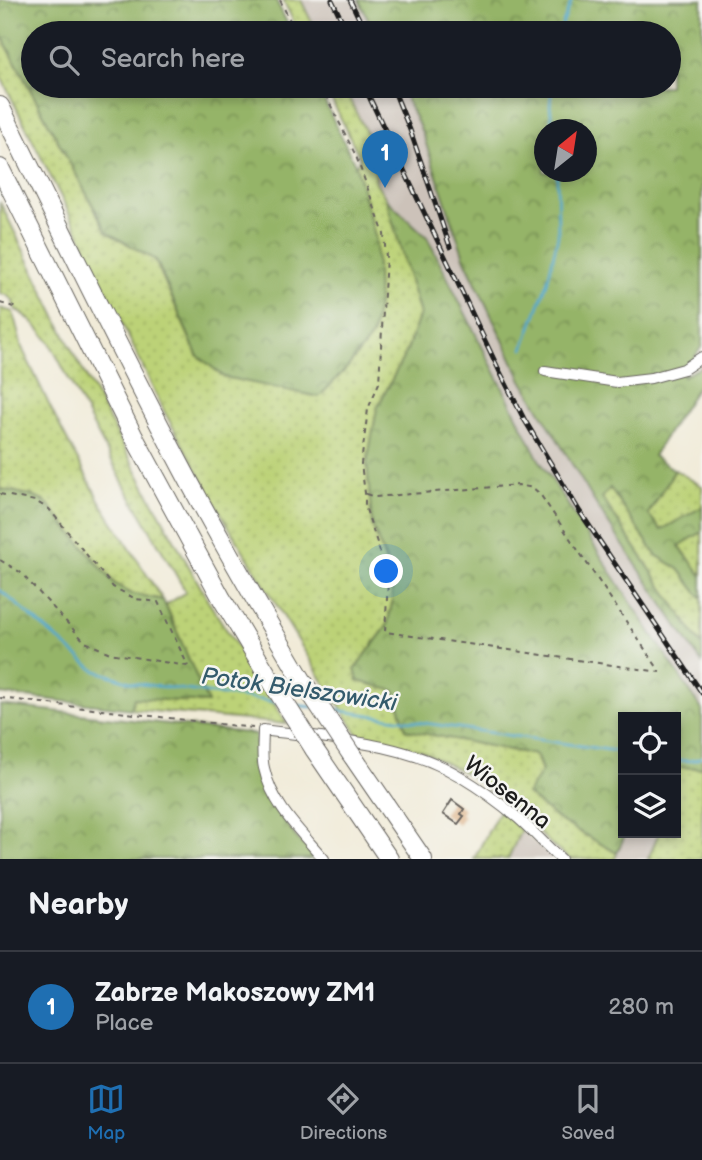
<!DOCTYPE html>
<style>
:root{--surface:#171b24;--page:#20242c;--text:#f1f3f6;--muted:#9ea1a6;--line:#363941;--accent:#1f6fb2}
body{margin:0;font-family:"Balsamiq Sans",sans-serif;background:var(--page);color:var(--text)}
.controls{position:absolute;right:21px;bottom:21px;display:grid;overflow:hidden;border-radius:0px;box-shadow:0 4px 10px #0003}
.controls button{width:63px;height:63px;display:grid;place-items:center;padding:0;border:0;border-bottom:2px solid var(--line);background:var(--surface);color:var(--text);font:35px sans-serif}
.compass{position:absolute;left:534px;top:119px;width:63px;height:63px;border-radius:50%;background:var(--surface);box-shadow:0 4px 10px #0003;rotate:30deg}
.you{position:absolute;left:387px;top:572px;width:24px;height:24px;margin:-18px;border:5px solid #fff;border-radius:50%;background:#1a73e8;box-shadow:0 0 0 10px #1a73e833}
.badge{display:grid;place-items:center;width:46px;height:46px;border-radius:50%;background:var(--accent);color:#fff;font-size:23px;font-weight:700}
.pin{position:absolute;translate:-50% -58px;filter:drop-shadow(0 2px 4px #0008)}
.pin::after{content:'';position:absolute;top:37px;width:24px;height:21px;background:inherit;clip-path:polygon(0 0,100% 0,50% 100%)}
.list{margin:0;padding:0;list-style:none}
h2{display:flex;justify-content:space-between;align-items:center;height:91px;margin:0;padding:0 28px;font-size:30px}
h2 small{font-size:23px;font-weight:400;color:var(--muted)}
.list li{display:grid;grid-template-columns:46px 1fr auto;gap:21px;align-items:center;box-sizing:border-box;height:112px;padding:0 28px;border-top:2px solid var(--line)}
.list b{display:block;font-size:26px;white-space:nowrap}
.list p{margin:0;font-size:23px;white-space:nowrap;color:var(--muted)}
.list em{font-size:23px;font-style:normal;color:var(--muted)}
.icon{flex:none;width:38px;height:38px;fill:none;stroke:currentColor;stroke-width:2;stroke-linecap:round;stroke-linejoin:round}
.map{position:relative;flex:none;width:702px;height:859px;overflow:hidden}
.search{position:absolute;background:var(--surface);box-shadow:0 4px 10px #0003;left:21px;right:21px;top:21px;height:77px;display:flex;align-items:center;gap:18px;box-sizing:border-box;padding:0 24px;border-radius:38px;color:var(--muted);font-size:26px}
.sheet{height:203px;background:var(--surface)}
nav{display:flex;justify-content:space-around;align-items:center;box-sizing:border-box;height:98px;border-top:2px solid var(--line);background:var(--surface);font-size:19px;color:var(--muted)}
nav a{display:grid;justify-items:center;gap:4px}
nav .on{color:var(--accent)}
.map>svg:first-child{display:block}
.industrial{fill:#ccc2b9}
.grass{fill:url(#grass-dots);stroke:#6c774a;stroke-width:2}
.forest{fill:url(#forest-crowns);stroke:#586842;stroke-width:2;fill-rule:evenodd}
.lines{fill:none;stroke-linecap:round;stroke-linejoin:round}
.stream{stroke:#51a8ce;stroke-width:2.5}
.building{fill:#dbac7d}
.street-casing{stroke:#67645e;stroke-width:12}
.highway-casing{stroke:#67645e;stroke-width:20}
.path{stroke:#67645e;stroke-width:2;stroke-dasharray:5 5;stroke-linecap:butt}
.street{stroke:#fff;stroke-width:10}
.highway{stroke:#fff;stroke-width:18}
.rail-casing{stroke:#1c1c1c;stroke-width:5}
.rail{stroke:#f6f6f2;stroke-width:2.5;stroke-dasharray:8;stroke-linecap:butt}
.highway-bridge-casing{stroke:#67645e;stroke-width:20;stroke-linecap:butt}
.highway-bridge{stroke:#fff;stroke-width:18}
.labels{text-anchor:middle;stroke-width:5;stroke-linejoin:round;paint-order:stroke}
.street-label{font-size:23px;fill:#1c1c1c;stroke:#f6f6f2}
.water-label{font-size:24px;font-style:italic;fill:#345b6c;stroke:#f6f6f2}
</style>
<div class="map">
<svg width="702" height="859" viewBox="0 0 702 859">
<defs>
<pattern id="grass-dots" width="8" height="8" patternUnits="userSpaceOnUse" patternTransform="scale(1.75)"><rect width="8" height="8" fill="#bcd277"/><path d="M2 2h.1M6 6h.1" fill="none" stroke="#a1b466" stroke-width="1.8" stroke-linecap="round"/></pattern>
<pattern id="forest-crowns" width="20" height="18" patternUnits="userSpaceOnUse" patternTransform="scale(1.75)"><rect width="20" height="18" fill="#95b468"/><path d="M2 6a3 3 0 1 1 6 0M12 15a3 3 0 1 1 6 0" fill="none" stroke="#799255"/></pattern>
</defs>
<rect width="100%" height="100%" fill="#f6f6f2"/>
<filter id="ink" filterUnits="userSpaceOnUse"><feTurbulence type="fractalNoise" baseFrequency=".0143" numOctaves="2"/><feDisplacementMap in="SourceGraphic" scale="14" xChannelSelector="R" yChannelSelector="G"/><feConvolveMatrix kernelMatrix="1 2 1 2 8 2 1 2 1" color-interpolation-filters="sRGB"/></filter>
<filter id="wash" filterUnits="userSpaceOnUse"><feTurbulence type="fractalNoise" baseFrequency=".00686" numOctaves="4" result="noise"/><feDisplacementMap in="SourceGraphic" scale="28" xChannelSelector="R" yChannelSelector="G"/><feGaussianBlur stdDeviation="1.57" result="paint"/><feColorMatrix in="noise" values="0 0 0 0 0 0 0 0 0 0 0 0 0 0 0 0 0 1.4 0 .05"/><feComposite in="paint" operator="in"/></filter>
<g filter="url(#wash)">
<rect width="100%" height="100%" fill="#f1ebd8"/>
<g class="industrial">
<path d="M301 0H359L375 33H317Z"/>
<path d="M343 86H400L422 132 465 260 522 380 597 506 702 663V710L611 572 538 458 427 237 386 199 376 182 374 148Z"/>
<path d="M521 830 552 858 551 859H508Z"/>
<path d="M626 833H659L648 859H615Z"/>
</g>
<g class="grass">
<path d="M283 0H301L317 33H299Z"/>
<path d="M0 33 107 232 155 260 197 355 376 241 356 166 360 158 325 86H343L374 148 376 182 386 199 420 314 407 350 372 525 392 577V604L387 626 355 669 395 691 406 730 536 755 559 820 617 853 615 859H570L556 849 520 815 469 775 420 750 361 739 323 681 227 524 165 413 76 227 0 75Z"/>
<path d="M0 202 73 352 151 498 210 604 287 724 131 709 133 697 207 703 166 605 186 592 128 492 50 343C41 331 30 317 16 310L13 304 14 301 6 295 0 294Z"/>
<path d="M0 308 13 312 22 348 55 417 99 500 163 600 130 593 114 583 46 502 13 491 0 489Z"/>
<path d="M675 470 702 486V507L661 530 648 515Z"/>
<path d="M609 487 656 555 679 569 702 599V646L602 498Z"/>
<path d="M702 532V576L679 545Z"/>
<path d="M676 767 702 768V859H648L659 833H676Z"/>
<path d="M500 809 521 830 508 859H474Z"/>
</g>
<g class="forest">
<path d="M0 0H276L292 33H33V86H317L356 166 376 240 378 304 372 336 346 369 319 397 224 377 197 355 156 260 107 232 0 33Z"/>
<path d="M359 0H702V346L682 377 702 366V380L653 456 675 470 648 514 661 530 702 507V532L679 546 702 576V599L679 569 656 555 610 488 602 498 702 646V663L597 506 522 380 465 260 422 132 400 86H669V33H375ZM544 130H586V172H544Z"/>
<path d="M386 199 427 237 538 458 611 572 702 710V768L676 767V717H623V833H626L617 853 559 820 527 794 542 770 536 755 406 730 395 691 358 681 355 669 387 626 392 603V577L372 525 367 463 377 408 407 350 420 314Z"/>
<path d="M0 489 30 495 46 502 114 583 130 593 163 600 208 703 134 698 131 709 0 694Z"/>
<path d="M0 705 256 734V773L276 810 297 838 317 859H0Z"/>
</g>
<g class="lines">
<g class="stream">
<path d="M559 33 572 0"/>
<path d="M552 86 550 105 553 130"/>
<path d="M523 349 547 283 558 236 557 172"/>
<path d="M0 590 94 670 133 683 277 702"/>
<path d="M294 705 312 707"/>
<path d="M329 709 623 752"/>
<path d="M676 760C686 761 693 762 702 757"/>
</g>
</g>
<g id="blocks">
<path class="building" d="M452 800 464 809 461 814 464 816 458 824 443 814Z"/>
</g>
</g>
<g filter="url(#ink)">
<use href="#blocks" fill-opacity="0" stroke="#67645e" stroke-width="2"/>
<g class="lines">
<defs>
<g id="street">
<path d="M545 371 617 382 651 378 684 369 702 357"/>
<path d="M324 859C300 831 272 805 264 768 261 756 263 742 263 730 329 739 403 741 461 777 481 789 500 803 518 818 533 831 546 846 561 859"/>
</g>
<g id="highway">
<path d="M0 106C63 233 124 360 191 485 227 552 265 617 304 683"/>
<path d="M0 168 133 435 222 599 278 692"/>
<path d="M314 749 389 859"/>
<path d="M351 754 423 859"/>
</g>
</defs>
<use href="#street" class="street-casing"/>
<use href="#highway" class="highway-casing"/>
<g class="path">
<path d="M280 0 296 33"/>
<path d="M321 86 356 156 384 234 386 257 379 383 368 409 361 464 365 493V506L382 558 388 582 385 632 660 672"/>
<path d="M0 303 17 308"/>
<path d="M0 494 35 501 49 509 113 587 136 599 158 602 188 666"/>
<path d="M366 494 375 497 518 485 533 488 540 494 659 670"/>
<path d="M0 560 20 572 85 642 110 653 187 666"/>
<path d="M0 698 253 728"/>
</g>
<use href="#street" class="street"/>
<use href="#highway" class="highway"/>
<defs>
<g id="rail">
<path d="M332 0 348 33"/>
<path d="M350 0 366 33"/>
<path d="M364 86 499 370 524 419 580 512 702 693"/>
<path d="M392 86 410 130 450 247"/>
</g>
</defs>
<use href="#rail" class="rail-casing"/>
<use href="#rail" class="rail"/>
<defs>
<g id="highway-bridge">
<path d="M304 683 351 754"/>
<path d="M278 692 314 749"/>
</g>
</defs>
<use href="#highway-bridge" class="highway-bridge-casing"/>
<use href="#highway-bridge" class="highway-bridge"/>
</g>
</g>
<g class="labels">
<g class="street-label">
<text transform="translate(508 792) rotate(38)" y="8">Wiosenna</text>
</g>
<g class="water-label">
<text transform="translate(299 689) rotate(8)" y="8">Potok Bielszowicki</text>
</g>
</g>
</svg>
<div class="controls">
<button><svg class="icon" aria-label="locate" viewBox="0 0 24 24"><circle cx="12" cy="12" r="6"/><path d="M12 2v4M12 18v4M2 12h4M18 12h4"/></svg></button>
<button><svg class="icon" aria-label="layers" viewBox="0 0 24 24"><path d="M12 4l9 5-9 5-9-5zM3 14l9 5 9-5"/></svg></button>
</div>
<svg class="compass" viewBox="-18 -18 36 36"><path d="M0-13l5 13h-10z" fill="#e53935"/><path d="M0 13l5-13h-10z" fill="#9ea1a6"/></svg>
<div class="you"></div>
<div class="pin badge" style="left:385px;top:188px">1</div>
<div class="search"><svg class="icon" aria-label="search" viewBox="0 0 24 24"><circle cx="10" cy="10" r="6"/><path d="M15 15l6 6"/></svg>Search here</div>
</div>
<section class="sheet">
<h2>Nearby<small></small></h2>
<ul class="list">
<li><span class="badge">1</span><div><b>Zabrze Makoszowy ZM1</b><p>Place</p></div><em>280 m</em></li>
</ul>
</section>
<nav>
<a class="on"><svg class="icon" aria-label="map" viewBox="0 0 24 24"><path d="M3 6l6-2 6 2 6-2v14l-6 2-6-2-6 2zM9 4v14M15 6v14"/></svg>Map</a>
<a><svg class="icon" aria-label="directions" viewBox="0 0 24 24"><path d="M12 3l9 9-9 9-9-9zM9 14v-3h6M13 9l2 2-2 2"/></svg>Directions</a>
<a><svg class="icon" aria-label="saved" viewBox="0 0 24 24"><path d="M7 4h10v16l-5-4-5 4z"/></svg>Saved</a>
</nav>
